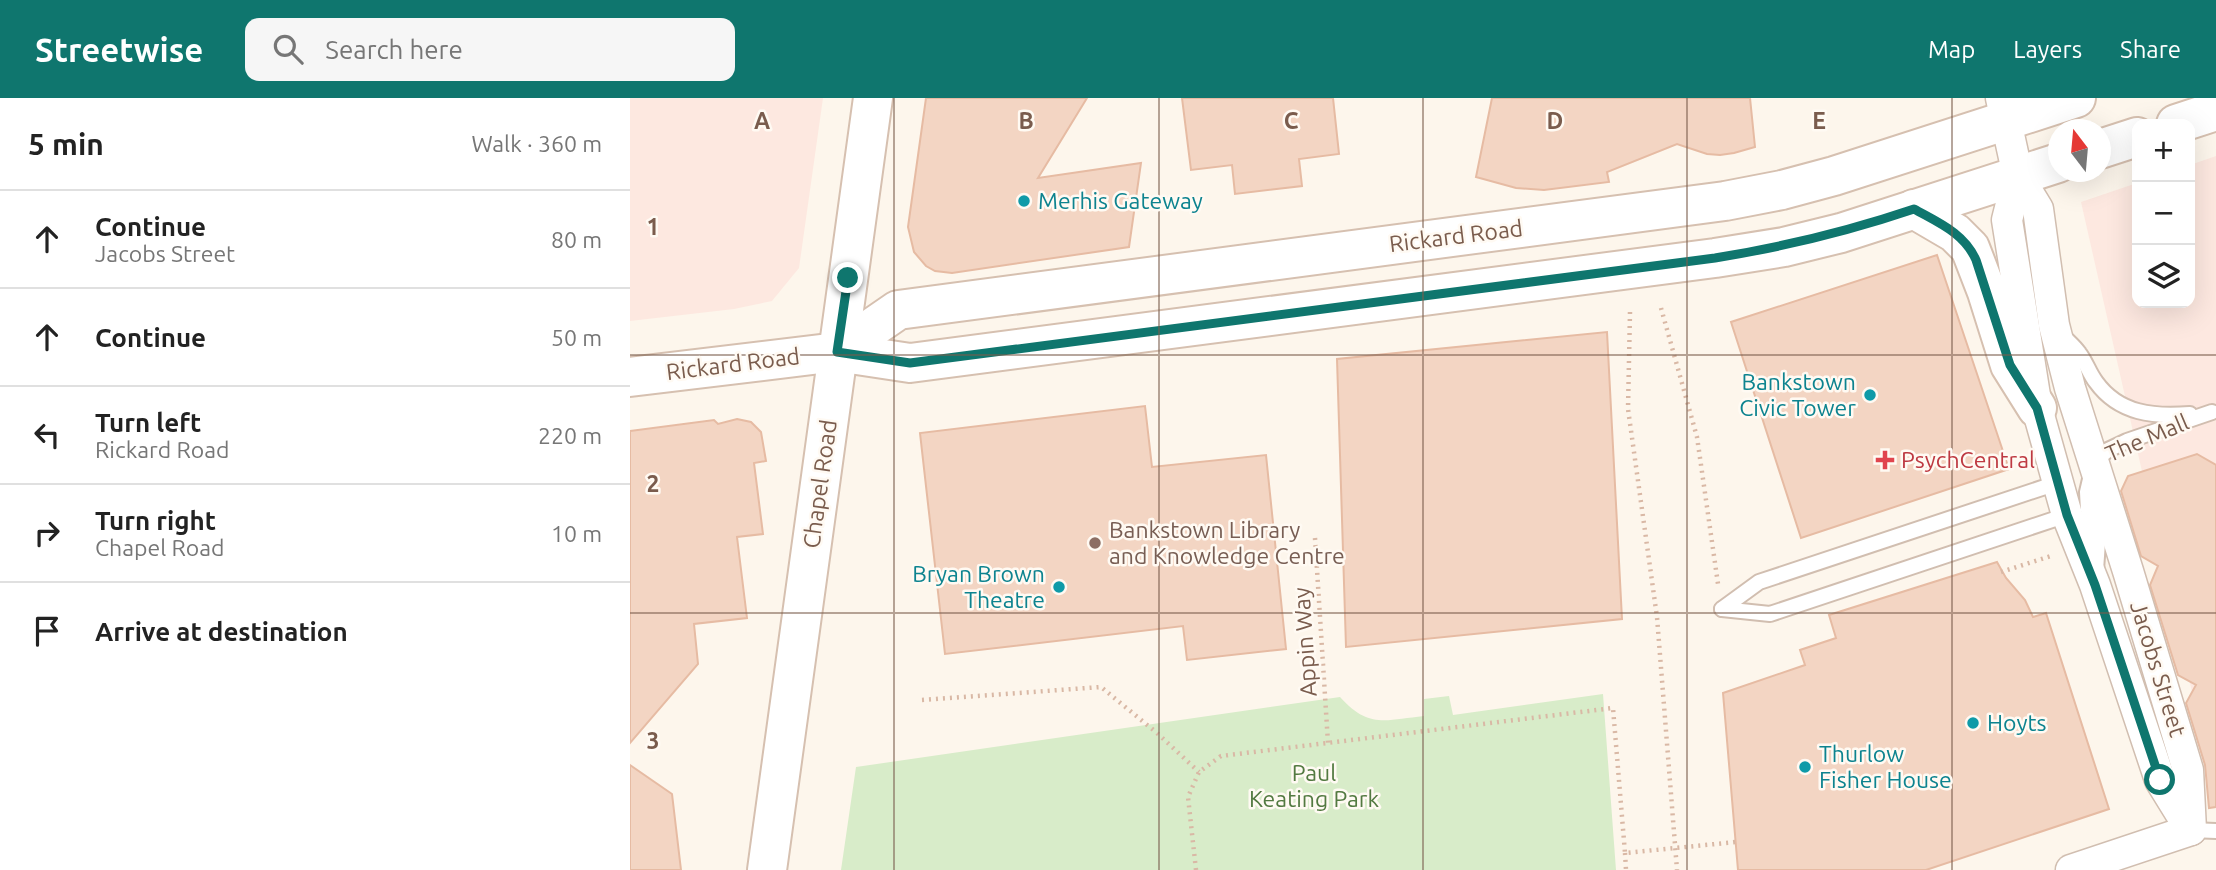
<!DOCTYPE html>
<meta charset="utf-8">
<style>
:root{--surface:#fff;--page:#f6f6f6;--text:#222;--muted:#767676;--line:#e0e0e0;--accent:#0f766e}
body{margin:0;font-family:Ubuntu,sans-serif;background:var(--page);color:var(--text)}
.controls{position:absolute;right:21px;top:21px;display:grid;overflow:hidden;border-radius:14px;box-shadow:0 7px 28px #0002}
.controls button{width:63px;height:63px;display:grid;place-items:center;padding:0;border:0;border-bottom:2px solid var(--line);background:var(--surface);color:var(--text);font:35px sans-serif}
.compass{position:absolute;left:1418px;top:21px;width:63px;height:63px;border-radius:50%;background:var(--surface);box-shadow:0 7px 28px #0002;rotate:344deg}
.stop{position:absolute;width:21px;height:21px;margin:-16px;border:5px solid #0f766e;border-radius:50%;background:#fff}
.stop.end{background:#0f766e;border-color:#fff;box-shadow:0 2px 7px #0008}
.list{margin:0;padding:0;list-style:none}
h2{display:flex;justify-content:space-between;align-items:center;height:91px;margin:0;padding:0 28px;font-size:30px}
h2 small{font-size:23px;font-weight:400;color:var(--muted)}
.list li{display:grid;grid-template-columns:46px 1fr auto;gap:21px;align-items:center;box-sizing:border-box;height:98px;padding:0 28px;border-top:2px solid var(--line)}
.list b{display:block;font-size:26px;white-space:nowrap}
.list p{margin:0;font-size:23px;white-space:nowrap;color:var(--muted)}
.list em{font-size:23px;font-style:normal;color:var(--muted)}
.icon{flex:none;width:38px;height:38px;fill:none;stroke:currentColor;stroke-width:2;stroke-linecap:round;stroke-linejoin:round}
.map{position:relative;flex:none;width:1586px;height:772px;overflow:hidden}
header{display:flex;align-items:center;gap:42px;box-sizing:border-box;height:98px;padding:0 35px;background:var(--accent);color:#fff}
header strong{font-size:33px}
nav{display:flex;gap:38px;margin-inline-start:auto;font-size:24px}
.search{width:490px;height:63px;background:var(--page);display:flex;align-items:center;gap:18px;box-sizing:border-box;padding:0 24px;border-radius:14px;color:var(--muted);font-size:26px}
main{display:flex}
aside{flex:1;background:var(--surface)}
.map>svg:first-child{display:block}
.commercial{fill:#fde8e0}
.green{fill:#d8ecc9}
.building{fill:#f3d5c3;stroke:#e6bba3;stroke-width:2}
.lines{fill:none;stroke-linecap:round;stroke-linejoin:round}
.lane-casing{stroke:#d1beb0;stroke-width:18}
.street-casing{stroke:#d1beb0;stroke-width:33}
.secondary-casing{stroke:#d6c0b0;stroke-width:42}
.path{stroke:#d9b8a5;stroke-width:4.5;stroke-dasharray:2 5;stroke-linecap:butt}
.lane{stroke:#fff;stroke-width:14}
.street{stroke:#fff;stroke-width:30}
.secondary{stroke:#fff;stroke-width:38}
.route{stroke:#0f766e;stroke-width:9}
.grid{fill:none;stroke:#7a5c4d;stroke-width:2;stroke-opacity:0.55}
.culture-dot{fill:#0f9aa8;stroke:#fffaf3;stroke-width:2.5}
.health-dot{fill:#e0444e;stroke:#fffaf3;stroke-width:2.5}
.education-dot{fill:#8d6e63;stroke:#fffaf3;stroke-width:2.5}
.labels{text-anchor:middle;stroke-width:5;stroke-linejoin:round;paint-order:stroke}
.culture-label{font-size:23px;fill:#0d838f;stroke:#fffaf3;text-anchor:start}
.street-label{font-size:23px;fill:#7a5c4d;stroke:#fffaf3}
.health-label{font-size:23px;fill:#be3a42;stroke:#fffaf3;text-anchor:start}
.education-label{font-size:23px;fill:#785e54;stroke:#fffaf3;text-anchor:start}
.park-label{font-size:23px;fill:#537a41;stroke:#fffaf3}
.grid-label{font-size:23px;text-anchor:middle;font-weight:bold;fill:#7a5c4d;stroke:#fffaf3;stroke-width:5;stroke-linejoin:round;paint-order:stroke}
</style>
<header>
<strong>Streetwise</strong>
<div class="search"><svg class="icon" aria-label="search" viewBox="0 0 24 24"><circle cx="10" cy="10" r="6"/><path d="M15 15l6 6"/></svg>Search here</div>
<nav><a>Map</a><a>Layers</a><a>Share</a></nav>
</header>
<main>
<aside>
<h2>5 min<small>Walk · 360 m</small></h2>
<ul class="list">
<li><svg class="icon" aria-label="ahead" viewBox="0 0 24 24"><path d="M12 20V5M6 11l6-6 6 6"/></svg><div><b>Continue</b><p>Jacobs Street</p></div><em>80 m</em></li>
<li><svg class="icon" aria-label="ahead" viewBox="0 0 24 24"><path d="M12 20V5M6 11l6-6 6 6"/></svg><div><b>Continue</b></div><em>50 m</em></li>
<li><svg class="icon" aria-label="left" viewBox="0 0 24 24"><path d="M17 20v-9H6M10 6l-5 5 5 5"/></svg><div><b>Turn left</b><p>Rickard Road</p></div><em>220 m</em></li>
<li><svg class="icon" aria-label="right" viewBox="0 0 24 24"><path d="M7 20v-9h11M14 6l5 5-5 5"/></svg><div><b>Turn right</b><p>Chapel Road</p></div><em>10 m</em></li>
<li><svg class="icon" aria-label="arrive" viewBox="0 0 24 24"><path d="M6 21V4h12l-3 4 3 4H6"/></svg><div><b>Arrive at destination</b></div></li>
</ul>
</aside>
<div class="map">
<svg width="1586" height="772" viewBox="0 0 1586 772">
<rect width="100%" height="100%" fill="#fdf6ec"/>
<g class="commercial">
<path d="M0 0H193L169 170 142 203 104 211 0 223Z"/>
<path d="M1586 58V700L1451 104 1507 85V205H1560V67Z"/>
</g>
<path class="green" d="M973 596 986 772H211L226 669 710 599C739 631 755 622 794 618V601L819 598 823 617Z"/>
<g class="building">
<path d="M296 0H457L408 80 511 65 499 149 322 175 305 173 296 168 284 154 278 129Z"/>
<path d="M552 0H703L709 56 669 61 672 88 605 96 602 67 561 72Z"/>
<path d="M862 0H1120L1125 49 1104 55 1090 57 1077 56 1047 46 977 74 979 84 914 92 886 90 846 79Z"/>
<path d="M1307 157 1379 371 1171 440 1101 224Z"/>
<path d="M977 234 992 521 716 549 707 261Z"/>
<path d="M515 308 522 369 636 357 656 551 557 562 553 528 315 556 290 335Z"/>
<path d="M107 321 121 324 131 334 136 363 124 365 133 436 107 439 117 520 64 526 68 566 0 645V333L84 322 88 326Z"/>
<path d="M1567 356 1586 367V709L1579 710 1575 667 1556 605 1566 587 1548 577 1520 487 1528 468 1511 458 1491 393 1498 378Z"/>
<path d="M1367 464 1376 480 1395 502 1403 519 1416 515 1479 711 1296 772H1108L1093 595 1175 567 1170 552 1206 540 1199 517Z"/>
<path d="M0 667 42 696 51 772H0Z"/>
</g>
<g class="lines">
<defs>
<g id="lane">
<path d="M1434 239C1439 244 1445 249 1449 255 1456 264 1459 275 1466 284 1489 316 1524 319 1560 316"/>
<path d="M1466 472 1468 444 1458 412 1457 394 1464 364 1478 352 1497 343 1582 314"/>
<path d="M1092 511 1140 516 1437 417"/>
<path d="M1092 511 1129 484 1427 385"/>
<path d="M1561 732 1586 733"/>
</g>
<g id="street">
<path d="M1371 0 1388 78 1408 111 1424 227 1440 290 1498 473 1558 672 1561 732"/>
<path d="M1388 78 1377 122 1407 310 1437 417 1465 487 1530 682 1559 729"/>
<path d="M1441 772 1561 732"/>
</g>
<g id="secondary">
<path d="M1546 26 1586 13"/>
<path d="M1470 51 1507 39"/>
<path d="M1284 111 1325 135 1340 150 1357 194 1380 267 1407 310"/>
<path d="M207 254 268 212 1095 103 1152 92 1204 78 1446 0"/>
<path d="M0 279 207 254 280 265 1085 160 1154 149 1211 135 1428 65"/>
<path d="M137 772 243 0"/>
</g>
</defs>
<use href="#lane" class="lane-casing"/>
<use href="#street" class="street-casing"/>
<use href="#secondary" class="secondary-casing"/>
<g class="path">
<path d="M1031 210 1067 339 1088 486"/>
<path d="M1000 214 998 311 1027 519 1047 772"/>
<path d="M685 440 698 645"/>
<path d="M1371 474 1421 458"/>
<path d="M292 602 471 589 527 635 569 674"/>
<path d="M995 755 996 772"/>
<path d="M566 772 558 699 569 674 591 658 983 610 995 755 1106 744"/>
</g>
<use href="#lane" class="lane"/>
<use href="#street" class="street"/>
<use href="#secondary" class="secondary"/>
</g>
<g class="lines">
<path class="route" d="M218 180 207 254 280 265 1085 160C1153 149 1219 133 1284 111 1309 125 1334 135 1346 162L1380 267 1407 310 1437 417 1465 487 1530 682"/>
</g>
<path class="grid" d="M264 0V772M529 0V772M793 0V772M1057 0V772M1322 0V772M0 257H1586M0 515H1586"/>
<g class="culture-dot">
<circle cx="394" cy="103" r="7"/>
<circle cx="1240" cy="297" r="7"/>
<circle cx="429" cy="489" r="7"/>
<circle cx="1343" cy="625" r="7"/>
<circle cx="1175" cy="669" r="7"/>
</g>
<path class="health-dot" d="M1251.5 351.5h7v7h7v7h-7v7h-7v-7h-7v-7h7z"/>
<circle class="education-dot" cx="465" cy="445" r="7"/>
<g class="labels">
<g class="culture-label">
<text x="408" y="111">Merhis Gateway</text>
<text x="1226" y="292" text-anchor="end">Bankstown<tspan x="1226" dy="26">Civic Tower</tspan></text>
<text x="415" y="484" text-anchor="end">Bryan Brown<tspan x="415" dy="26">Theatre</tspan></text>
<text x="1357" y="633">Hoyts</text>
<text x="1189" y="664">Thurlow<tspan x="1189" dy="26">Fisher House</tspan></text>
</g>
<g class="street-label">
<text transform="translate(826 138) rotate(-7)" y="8">Rickard Road</text>
<text transform="translate(103 266) rotate(-7)" y="8">Rickard Road</text>
<text transform="translate(1517 340) rotate(-23)" y="8">The Mall</text>
<text transform="translate(190 386) rotate(-82)" y="8">Chapel Road</text>
<text transform="translate(675 544) rotate(-94)" y="8">Appin Way</text>
<text transform="translate(1528 571) rotate(73)" y="8">Jacobs Street</text>
</g>
<g class="health-label">
<text x="1271" y="370">PsychCentral</text>
</g>
<g class="education-label">
<text x="479" y="440">Bankstown Library<tspan x="479" dy="26">and Knowledge Centre</tspan></text>
</g>
<g class="park-label">
<text x="684" y="683">Paul<tspan x="684" dy="26">Keating Park</tspan></text>
</g>
</g>
<g class="grid-label">
<text x="132" y="31">A</text>
<text x="396" y="31">B</text>
<text x="661" y="31">C</text>
<text x="925" y="31">D</text>
<text x="1189" y="31">E</text>
<text x="23" y="137">1</text>
<text x="23" y="394">2</text>
<text x="23" y="651">3</text>
</g>
</svg>
<div class="controls">
<button>+</button>
<button>−</button>
<button><svg class="icon" aria-label="layers" viewBox="0 0 24 24"><path d="M12 4l9 5-9 5-9-5zM3 14l9 5 9-5"/></svg></button>
</div>
<svg class="compass" viewBox="-18 -18 36 36"><path d="M0-13l5 13h-10z" fill="#e53935"/><path d="M0 13l5-13h-10z" fill="#767676"/></svg>
<div class="stop" style="left:1530px;top:682px"></div>
<div class="stop end" style="left:218px;top:180px"></div>
</div>
</main>
